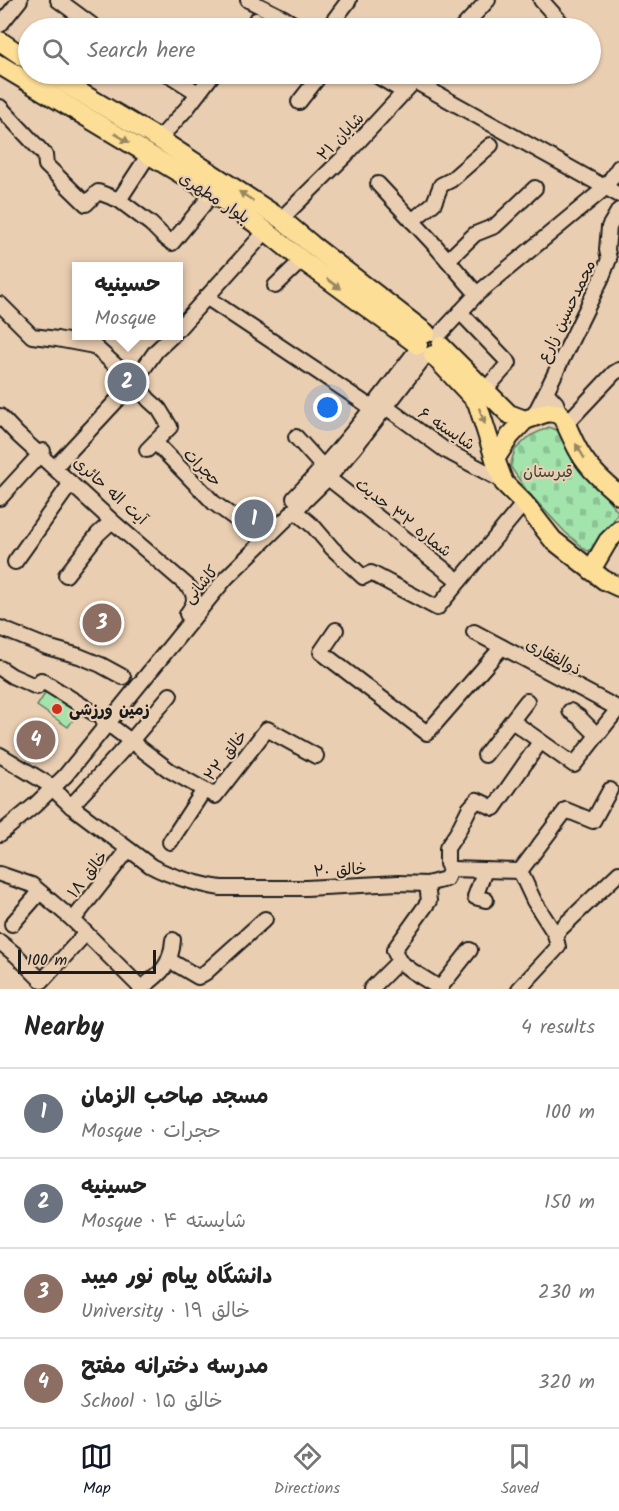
<!DOCTYPE html>
<meta charset="utf-8">
<style>
:root{--surface:#fff;--page:#f6f6f6;--text:#222;--muted:#767676;--line:#e0e0e0;--accent:#111827}
body{margin:0;font-family:Kalam,"Playpen Sans Arabic",sans-serif;background:var(--page);color:var(--text)}
.scale{position:absolute;left:18px;bottom:15px;width:138px;box-sizing:border-box;padding-left:6px;border:3px solid #1c1c1c;border-top:0;font-size:16px;line-height:21px;white-space:nowrap;color:#1c1c1c;-webkit-text-stroke:4px #eaceb1;paint-order:stroke}
.you{position:absolute;left:328px;top:408px;width:21px;height:21px;margin:-15px;border:4px solid #fff;border-radius:50%;background:#1a73e8;box-shadow:0 0 0 9px #1a73e833}
.badge{display:grid;place-items:center;width:39px;height:39px;border-radius:50%;background:var(--accent);color:#fff;font-size:20px;font-weight:700}
.pin{position:absolute;translate:-50% -50%;border:3px solid #fff;box-shadow:0 2px 6px #0006}
.popup{position:absolute;left:72px;top:262px;width:111px;height:78px;box-sizing:border-box;display:grid;place-content:center;border-radius:0px;background:var(--surface);filter:drop-shadow(0 2px 4px #0005);font-size:20px;white-space:nowrap;color:var(--muted)}
.popup b{font-size:22px;color:var(--text)}
.popup::after{content:'';position:absolute;left:50%;top:100%;margin-left:-12px;border:12px solid transparent;border-top-color:var(--surface)}
.list{margin:0;padding:0;list-style:none}
h2{display:flex;justify-content:space-between;align-items:center;height:78px;margin:0;padding:0 24px;font-size:26px}
h2 small{font-size:20px;font-weight:400;color:var(--muted)}
.list li{display:grid;grid-template-columns:39px 1fr auto;gap:18px;align-items:center;box-sizing:border-box;height:90px;padding:0 24px;border-top:2px solid var(--line)}
.list b{display:block;font-size:22px;white-space:nowrap}
.list p{margin:0;font-size:20px;white-space:nowrap;color:var(--muted)}
.list em{font-size:20px;font-style:normal;color:var(--muted)}
.icon{flex:none;width:33px;height:33px;fill:none;stroke:currentColor;stroke-width:2;stroke-linecap:round;stroke-linejoin:round}
.map{position:relative;flex:none;width:619px;height:989px;overflow:hidden}
.search{position:absolute;background:var(--surface);box-shadow:0 2px 4px #0004;left:18px;right:18px;top:18px;height:66px;display:flex;align-items:center;gap:15px;box-sizing:border-box;padding:0 21px;border-radius:33px;color:var(--muted);font-size:22px}
.sheet{height:438px;background:var(--surface)}
nav{display:flex;justify-content:space-around;align-items:center;box-sizing:border-box;height:84px;border-top:2px solid var(--line);background:var(--surface);font-size:16px;color:var(--muted)}
nav a{display:grid;justify-items:center;gap:3px}
nav .on{color:var(--accent)}
.map>svg:first-child{display:block}
.cemetery{fill:url(#cemetery-stones);stroke:#608064;stroke-width:1.5}
.park{fill:#a3e4ad;stroke:#608064;stroke-width:1.5}
.lines{fill:none;stroke-linecap:round;stroke-linejoin:round}
.minor-casing{stroke:#1c1c1c;stroke-width:18}
.major-casing{stroke:#1c1c1c;stroke-width:22}
.minor{stroke:#eaceb1;stroke-width:14}
.major{stroke:#fdde96;stroke-width:18}
.oneway{fill:#98875f}
.poi-dot{fill:#c8321e;stroke:#eaceb1;stroke-width:2}
.labels{text-anchor:middle;stroke-width:4.5;stroke-linejoin:round;paint-order:stroke}
.street-label{font-size:16px;fill:#1c1c1c;stroke:#eaceb1}
.park-label{font-size:16px;fill:#374439;stroke:#eaceb1}
.poi-label{font-size:16px;font-weight:bold;fill:#1c1c1c;stroke:#eaceb1;text-anchor:start}
</style>
<div class="map">
<svg width="619" height="989" viewBox="0 0 619 989">
<defs>
<pattern id="cemetery-stones" width="16" height="16" patternUnits="userSpaceOnUse" patternTransform="scale(1.5)"><rect width="16" height="16" fill="#a3e4ad"/><path d="M2 7V4a2 2 0 0 1 4 0v3zM10 15v-3a2 2 0 0 1 4 0v3z" fill="#8cc394"/></pattern>
</defs>
<rect width="100%" height="100%" fill="#eaceb1"/>
<filter id="ink" filterUnits="userSpaceOnUse"><feTurbulence type="fractalNoise" baseFrequency=".0167" numOctaves="2"/><feDisplacementMap in="SourceGraphic" scale="12" xChannelSelector="R" yChannelSelector="G"/><feConvolveMatrix kernelMatrix="1 2 1 2 8 2 1 2 1" color-interpolation-filters="sRGB"/></filter>
<g filter="url(#ink)">
<path class="cemetery" d="M549 427 559 431 568 450 618 512 599 546 587 551 565 532 527 491 510 466 515 450 530 436Z"/>
<path class="park" d="M46 692 78 713 68 727 37 706Z"/>
<g class="lines">
<defs>
<g id="minor">
<path d="M58 0 96 28"/>
<path d="M248 0 282 17 300 28"/>
<path d="M541 0 566 28"/>
<path d="M0 25 20 0"/>
<path d="M250 28 256 20"/>
<path d="M328 28 349 0"/>
<path d="M462 28 488 0"/>
<path d="M168 74 198 93"/>
<path d="M374 74 404 92"/>
<path d="M414 81 619 195"/>
<path d="M299 102 321 74"/>
<path d="M0 107 45 155 46 165 86 204 98 192 119 200 151 224 164 237 172 243 213 193"/>
<path d="M159 139 187 108 213 74"/>
<path d="M378 184 432 242 477 294"/>
<path d="M119 200 149 154"/>
<path d="M281 219 346 155 419 76"/>
<path d="M412 221 434 203 441 185 451 180 491 145"/>
<path d="M448 260 475 234 495 226 535 188"/>
<path d="M275 286 302 260"/>
<path d="M206 297 372 408 386 407 445 450 503 481"/>
<path d="M0 304 32 336 57 339 94 346 134 382 149 400 159 409 170 427 147 450"/>
<path d="M460 312 509 363 485 390"/>
<path d="M178 329 266 231"/>
<path d="M438 336 477 294 605 188 619 167"/>
<path d="M546 392 602 277 609 259 607 250 609 227 619 210"/>
<path d="M0 416 18 435 112 521 190 588C197 599 194 604 187 614"/>
<path d="M533 417 546 392 556 403 560 414"/>
<path d="M566 424 614 373 619 370"/>
<path d="M296 437 323 467"/>
<path d="M155 442 214 503 258 535"/>
<path d="M54 468 134 382 156 351 172 336"/>
<path d="M328 478 459 581"/>
<path d="M0 498 43 451"/>
<path d="M294 498C340 452 379 399 419 347"/>
<path d="M294 510 314 527 332 548 363 577 371 573 437 608 524 503"/>
<path d="M15 562 71 483"/>
<path d="M66 575 98 534 112 521"/>
<path d="M0 628 47 647 79 656 101 665 123 677"/>
<path d="M336 630 321 652 427 733 502 647"/>
<path d="M474 632 619 709"/>
<path d="M0 668 12 676 37 687 41 680 94 713"/>
<path d="M570 711 579 717 597 735"/>
<path d="M103 720 169 770 215 796 267 729 316 756"/>
<path d="M512 721 574 765 599 733 618 709"/>
<path d="M0 755 48 784 71 806 151 866C169 876 201 885 221 888H306L398 883 427 884 446 879 451 869 520 871 566 810 593 821 610 790"/>
<path d="M485 755 527 701"/>
<path d="M71 806 130 742 170 695"/>
<path d="M0 834 35 805 65 776 212 595 226 578 330 476 355 447 426 355"/>
<path d="M170 842 204 790"/>
<path d="M128 850 73 920 141 988"/>
<path d="M451 869 447 864V848L457 833 469 809 477 800 494 808 540 742"/>
<path d="M485 870 475 897 486 900"/>
<path d="M0 874 32 885 73 920"/>
<path d="M427 884 429 901 394 950 399 961 412 971 441 989"/>
<path d="M12 924 40 892"/>
<path d="M555 934 619 873"/>
<path d="M0 942 16 955 42 981 86 933"/>
<path d="M169 960 198 977 205 973 265 919"/>
<path d="M440 988 470 950"/>
<path d="M140 989C160 974 171 967 173 940"/>
<path d="M371 989 399 961"/>
<path d="M519 989 558 947 555 934 534 901 520 871"/>
</g>
<g id="major">
<path d="M0 41 28 60"/>
<path d="M0 65 213 193 266 231 302 260 418 345"/>
<path d="M49 74 159 139 281 219 312 245 426 333"/>
<path d="M441 346 509 414 525 420 548 412 560 414C568 426 572 440 580 453 589 469 605 483 619 495"/>
<path d="M433 355 477 402 495 459 504 483 524 503 553 540 604 580 619 587"/>
<path d="M495 459 510 436 525 420"/>
<path d="M591 570 608 541 619 530"/>
</g>
</defs>
<use href="#minor" class="minor-casing"/>
<use href="#major" class="major-casing"/>
<use href="#minor" class="minor"/>
<use href="#major" class="major"/>
</g>
<defs><path id="oneway-solid" d="M-6-.8H1V-3.2L6.5 0L1 3.2V.8H-6Z" transform="scale(1.5)"/></defs>
<g class="oneway">
<use href="#oneway-solid" transform="translate(122 138) rotate(31)"/>
<use href="#oneway-solid" transform="translate(246 196) rotate(-147)"/>
<use href="#oneway-solid" transform="translate(334 284) rotate(36)"/>
<use href="#oneway-solid" transform="translate(482 416) rotate(70)"/>
<use href="#oneway-solid" transform="translate(580 451) rotate(-121)"/>
</g>
</g>
<circle class="poi-dot" cx="57" cy="709" r="6"/>
<g class="labels">
<g class="street-label">
<text transform="translate(340 136) rotate(-46)" y="6">شایان ۲۱</text>
<text transform="translate(215 197) rotate(33)" y="6">بلوار مطهری</text>
<text transform="translate(566 311) rotate(-64)" y="6">محمدحسین زارع</text>
<text transform="translate(447 428) rotate(33)" y="6">شایسته ۶</text>
<text transform="translate(203 467) rotate(45)" y="6">حجرات</text>
<text transform="translate(111 490) rotate(42)" y="6">آیت اله حائری</text>
<text transform="translate(404 517) rotate(38)" y="6">شماره ۳۲ حدیث</text>
<text transform="translate(200 584) rotate(-49)" y="6">کاشانی</text>
<text transform="translate(554 656) rotate(28)" y="6">ذوالفقاری</text>
<text transform="translate(225 755) rotate(-52)" y="6">خالق ۲۲</text>
<text transform="translate(340 869) rotate(-3)" y="6">خالق ۲۰</text>
<text transform="translate(87 874) rotate(-52)" y="6">خالق ۱۸</text>
</g>
<g class="park-label">
<text x="548" y="477">قبرستان</text>
</g>
<g class="poi-label">
<text x="69" y="715">زمین ورزشی</text>
</g>
</g>
</svg>
<div class="scale">100 m</div>
<div class="you"></div>
<div class="pin badge" style="left:254px;top:519px;background:#6b7280">1</div>
<div class="pin badge" style="left:127px;top:382px;background:#6b7280">2</div>
<div class="popup"><b>حسینیه</b>Mosque</div>
<div class="pin badge" style="left:102px;top:623px;background:#8d6e63">3</div>
<div class="pin badge" style="left:36px;top:740px;background:#8d6e63">4</div>
<div class="search"><svg class="icon" aria-label="search" viewBox="0 0 24 24"><circle cx="10" cy="10" r="6"/><path d="M15 15l6 6"/></svg>Search here</div>
</div>
<section class="sheet">
<h2>Nearby<small>4 results</small></h2>
<ul class="list">
<li><span class="badge" style="background:#6b7280">1</span><div><b>مسجد صاحب الزمان</b><p>Mosque · حجرات</p></div><em>100 m</em></li>
<li><span class="badge" style="background:#6b7280">2</span><div><b>حسینیه</b><p>Mosque · شایسته ۴</p></div><em>150 m</em></li>
<li><span class="badge" style="background:#8d6e63">3</span><div><b>دانشگاه پیام نور میبد</b><p>University · خالق ۱۹</p></div><em>230 m</em></li>
<li><span class="badge" style="background:#8d6e63">4</span><div><b>مدرسه دخترانه مفتح</b><p>School · خالق ۱۵</p></div><em>320 m</em></li>
</ul>
</section>
<nav>
<a class="on"><svg class="icon" aria-label="map" viewBox="0 0 24 24"><path d="M3 6l6-2 6 2 6-2v14l-6 2-6-2-6 2zM9 4v14M15 6v14"/></svg>Map</a>
<a><svg class="icon" aria-label="directions" viewBox="0 0 24 24"><path d="M12 3l9 9-9 9-9-9zM9 14v-3h6M13 9l2 2-2 2"/></svg>Directions</a>
<a><svg class="icon" aria-label="saved" viewBox="0 0 24 24"><path d="M7 4h10v16l-5-4-5 4z"/></svg>Saved</a>
</nav>
